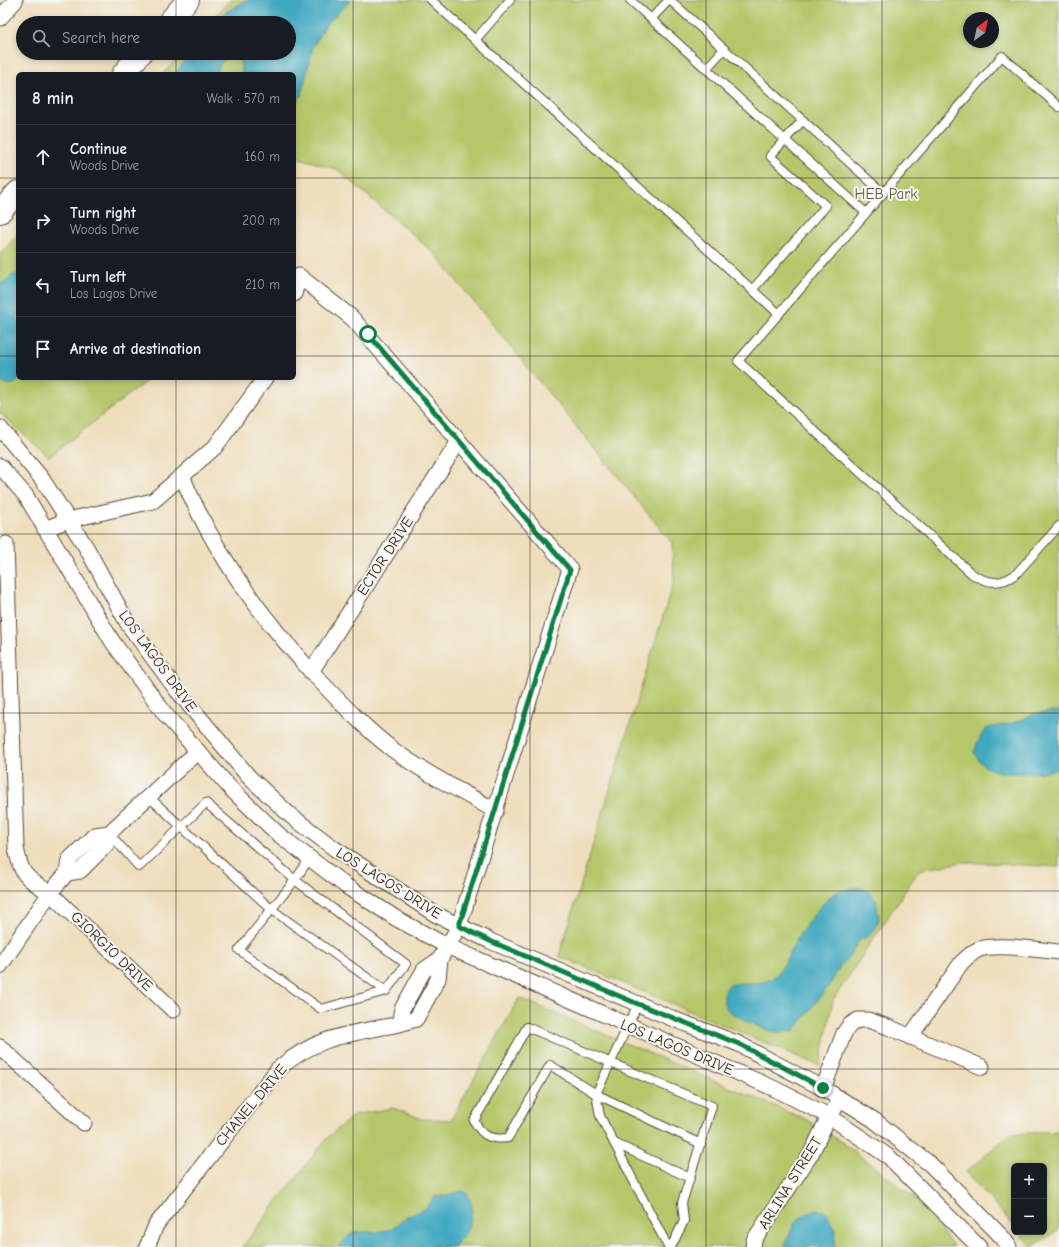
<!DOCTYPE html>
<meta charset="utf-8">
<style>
:root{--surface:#171b24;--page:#242831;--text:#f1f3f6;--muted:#9ea1a6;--line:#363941}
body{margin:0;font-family:"Comic Neue",sans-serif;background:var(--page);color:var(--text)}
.controls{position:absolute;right:12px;bottom:12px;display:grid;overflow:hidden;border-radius:6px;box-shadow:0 2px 6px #0003}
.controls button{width:36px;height:36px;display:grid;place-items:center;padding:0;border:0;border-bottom:1px solid var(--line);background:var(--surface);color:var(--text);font:20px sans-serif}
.compass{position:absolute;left:963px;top:12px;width:36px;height:36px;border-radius:50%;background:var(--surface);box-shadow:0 2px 6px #0003;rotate:33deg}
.stop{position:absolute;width:12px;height:12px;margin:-9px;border:3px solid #0b8043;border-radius:50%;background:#fff}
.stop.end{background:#0b8043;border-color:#fff;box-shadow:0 1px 4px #0008}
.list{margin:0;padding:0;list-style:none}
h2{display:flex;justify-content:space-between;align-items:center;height:52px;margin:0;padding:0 16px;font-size:17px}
h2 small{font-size:13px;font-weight:400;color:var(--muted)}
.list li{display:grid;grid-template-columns:26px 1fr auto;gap:12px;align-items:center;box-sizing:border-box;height:64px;padding:0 16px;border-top:1px solid var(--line)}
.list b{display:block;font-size:15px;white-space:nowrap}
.list p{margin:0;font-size:13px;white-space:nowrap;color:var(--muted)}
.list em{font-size:13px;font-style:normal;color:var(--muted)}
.icon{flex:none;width:22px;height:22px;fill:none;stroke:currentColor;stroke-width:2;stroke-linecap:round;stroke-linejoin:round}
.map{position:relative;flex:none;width:1059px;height:1247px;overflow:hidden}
.search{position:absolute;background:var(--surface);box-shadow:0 2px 6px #0003;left:16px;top:16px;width:280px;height:44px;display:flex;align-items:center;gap:10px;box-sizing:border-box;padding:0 14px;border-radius:22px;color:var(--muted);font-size:15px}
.panel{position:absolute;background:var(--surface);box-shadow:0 2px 6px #0003;left:16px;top:72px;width:280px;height:308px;border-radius:6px}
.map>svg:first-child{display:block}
.green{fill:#b5c76a;stroke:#787844;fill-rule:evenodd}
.water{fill:#40a8c0;stroke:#3e696f}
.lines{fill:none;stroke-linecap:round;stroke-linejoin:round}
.service-casing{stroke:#564536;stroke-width:10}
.minor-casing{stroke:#564536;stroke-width:17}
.secondary-casing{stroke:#564536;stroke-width:24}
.service{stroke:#fff;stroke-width:8}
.minor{stroke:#fff;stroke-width:15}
.secondary{stroke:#fff;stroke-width:22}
.route{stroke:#0b8043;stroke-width:5}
.grid{fill:none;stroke:#3b2a1e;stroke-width:1;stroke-opacity:0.55}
.labels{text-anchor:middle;stroke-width:4;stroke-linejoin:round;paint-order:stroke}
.park-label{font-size:15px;fill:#605935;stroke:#f6f6f2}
.street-label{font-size:15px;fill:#3b2a1e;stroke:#f6f6f2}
</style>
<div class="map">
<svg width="1059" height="1247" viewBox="0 0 1059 1247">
<rect width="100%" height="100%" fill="#f6f6f2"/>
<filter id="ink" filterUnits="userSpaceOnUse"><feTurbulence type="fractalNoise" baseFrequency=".025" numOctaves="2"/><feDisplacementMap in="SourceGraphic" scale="8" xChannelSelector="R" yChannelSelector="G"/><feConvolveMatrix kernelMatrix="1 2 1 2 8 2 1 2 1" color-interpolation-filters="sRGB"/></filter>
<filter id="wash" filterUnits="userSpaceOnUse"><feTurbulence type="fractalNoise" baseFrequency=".012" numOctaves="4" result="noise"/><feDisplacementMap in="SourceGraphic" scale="16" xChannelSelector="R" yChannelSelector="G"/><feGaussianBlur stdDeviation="0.9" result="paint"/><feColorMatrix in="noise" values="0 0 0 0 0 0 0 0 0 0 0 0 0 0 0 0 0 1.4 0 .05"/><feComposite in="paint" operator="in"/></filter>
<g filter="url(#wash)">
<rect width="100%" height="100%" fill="#eedebc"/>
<g class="green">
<path d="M230 0H1059V867L963 862 919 870 833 1000 820 1066 559 956 674 580 672 543 433 252 338 170 294 156V74H163L182 53H289V23H209ZM969 18H993V42H969Z"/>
<path d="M18 234V378H150L49 457 0 413V254Z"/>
<path d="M519 998 807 1120 843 1143 915 1198 954 1247H242L326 1139 354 1115 393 1108 422 1119 451 1120Z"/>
<path d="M1059 1131V1229L1032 1247 1019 1232H1044V1166H1014V1226L966 1172 1010 1134Z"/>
</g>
<g class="water">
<path d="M248 0H351L325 26 313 47 301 96 294 106V74H242L240 61 236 56 223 60 215 74H174L191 53H289V23H216L226 12Z"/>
<path d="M18 274V378H20C15 386 9 386 0 382V285L11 276Z"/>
<path d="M1059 711V770C1039 772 998 779 982 764 979 761 977 757 974 753L977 743 984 731 988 728 1013 723 1034 714Z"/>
<path d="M860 888 869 892 876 900 879 919 876 928 870 935 859 941 850 956 840 967 831 983 794 1031C787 1032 780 1033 773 1032 764 1030 731 1015 726 1008 722 1001 723 991 729 985 745 980 761 988 775 976 782 970 787 958 791 950 800 933 818 905 834 894 842 889 851 888 860 888Z"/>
<path d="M462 1191C477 1196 472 1221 466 1232 463 1237 458 1242 454 1247H338L351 1234 357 1232H375L392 1229 407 1216 425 1209 436 1196 440 1197Z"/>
<path d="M819 1210 826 1212 836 1229 835 1247H785C791 1226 797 1214 819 1210Z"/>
</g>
</g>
<g filter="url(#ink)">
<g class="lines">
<defs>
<g id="service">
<path d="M431 0 779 314"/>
<path d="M630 0 866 213"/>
<path d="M670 0 883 193"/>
<path d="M651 19 669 0"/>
<path d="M475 40 510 0"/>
<path d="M706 69 724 49"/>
<path d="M1059 107 1002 56 738 361 972 574C988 584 1001 585 1016 574L1059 526"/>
<path d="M752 290 826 206 770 156 803 120"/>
<path d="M149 797 271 909 386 991"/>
<path d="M109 833 139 867 206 803 295 880 406 964 386 991 321 1009 239 950 295 880 310 858"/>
<path d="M638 1004 596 1094 600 1116 668 1247"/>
<path d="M614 1143 690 1178"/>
<path d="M671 1247 684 1221 682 1203 712 1106 527 1027 474 1121C483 1137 491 1140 508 1138L550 1065 596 1094 701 1144"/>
</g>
<g id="minor">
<path d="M0 18 15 1 14 0"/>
<path d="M294 294 299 276 352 318 570 569 459 926 440 959 424 970 402 1009 399 1024 416 1019 438 979 440 959"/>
<path d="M0 428 42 479 86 547 128 624 176 689 249 777 291 816 335 849 435 914 490 941 676 1020 739 1044 826 1090 874 1120 931 1165 1003 1238 1009 1247"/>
<path d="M0 466 26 496 112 641 165 714 231 789 278 834 346 886 397 919 447 946 773 1088 829 1116 889 1157 979 1247"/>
<path d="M182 476C214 554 264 622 322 683 344 706 366 729 392 749 424 773 461 791 496 811"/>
<path d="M45 529 68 520 153 501 215 447 265 378"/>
<path d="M6 544 16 848C22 878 26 877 50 893L173 1010"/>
<path d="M311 672 459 441"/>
<path d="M109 833 95 835 69 860 67 873 80 871 106 845 109 833 198 751"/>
<path d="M0 966 50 893 67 873"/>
<path d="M910 1037 962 962C968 957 973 951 980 949 997 943 1040 950 1059 952"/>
<path d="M0 1047 84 1123"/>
<path d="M823 1089 844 1033 850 1025 858 1020H868L888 1027 982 1067"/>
<path d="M147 1247 156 1225 278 1069C318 1035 351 1034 399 1024"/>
<path d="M753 1247 754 1240 811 1154 829 1116 835 1108"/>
</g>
<g id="secondary">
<path d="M168 23 188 0"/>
<path d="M123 74 141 53"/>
<path d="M0 212 18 192"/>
</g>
</defs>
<use href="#service" class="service-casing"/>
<use href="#minor" class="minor-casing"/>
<use href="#secondary" class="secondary-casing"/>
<use href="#service" class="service"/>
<use href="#minor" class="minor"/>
<use href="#secondary" class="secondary"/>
</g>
</g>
<g class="lines" filter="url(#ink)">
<path class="route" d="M368 334 570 570 459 926 490 941 638 1004 739 1044 823 1088"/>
</g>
<path class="grid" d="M176 0V23M353 0V1247M530 0V1247M706 0V1247M882 0V1247M176 53V74M0 178H18M294 178H1059M0 356H18M294 356H1059M176 378V1247M0 534H1059M0 713H1059M0 891H1059M0 1069H1059"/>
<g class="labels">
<g class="park-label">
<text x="886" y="199">HEB Park</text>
</g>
<g class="street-label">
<text transform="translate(385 556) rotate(-57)" y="5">ECTOR DRIVE</text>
<text transform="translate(158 661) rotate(54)" y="5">LOS LAGOS DRIVE</text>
<text transform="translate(389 883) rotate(32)" y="5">LOS LAGOS DRIVE</text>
<text transform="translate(112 951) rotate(44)" y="5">GIORGIO DRIVE</text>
<text transform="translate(677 1047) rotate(23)" y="5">LOS LAGOS DRIVE</text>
<text transform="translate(251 1105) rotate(-50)" y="5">CHANEL DRIVE</text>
<text transform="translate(790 1183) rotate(-58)" y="5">ARLINA STREET</text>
</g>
</g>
</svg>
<div class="controls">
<button>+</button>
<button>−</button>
</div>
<svg class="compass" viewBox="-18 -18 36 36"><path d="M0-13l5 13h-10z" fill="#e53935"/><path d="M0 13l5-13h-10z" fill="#9ea1a6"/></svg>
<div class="stop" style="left:368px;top:334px"></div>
<div class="stop end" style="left:823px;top:1088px"></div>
<div class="search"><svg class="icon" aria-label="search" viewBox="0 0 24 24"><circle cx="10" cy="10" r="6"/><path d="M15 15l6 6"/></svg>Search here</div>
<section class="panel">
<h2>8 min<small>Walk · 570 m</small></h2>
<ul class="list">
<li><svg class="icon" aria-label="ahead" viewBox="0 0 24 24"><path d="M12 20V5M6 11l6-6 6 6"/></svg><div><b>Continue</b><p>Woods Drive</p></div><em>160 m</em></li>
<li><svg class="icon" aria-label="right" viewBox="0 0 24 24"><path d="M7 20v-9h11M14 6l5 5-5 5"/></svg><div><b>Turn right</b><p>Woods Drive</p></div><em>200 m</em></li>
<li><svg class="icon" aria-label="left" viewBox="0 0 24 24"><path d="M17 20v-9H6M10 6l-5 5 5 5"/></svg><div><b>Turn left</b><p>Los Lagos Drive</p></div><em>210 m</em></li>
<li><svg class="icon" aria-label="arrive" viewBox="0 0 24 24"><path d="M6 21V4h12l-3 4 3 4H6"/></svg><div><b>Arrive at destination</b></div></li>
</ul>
</section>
</div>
